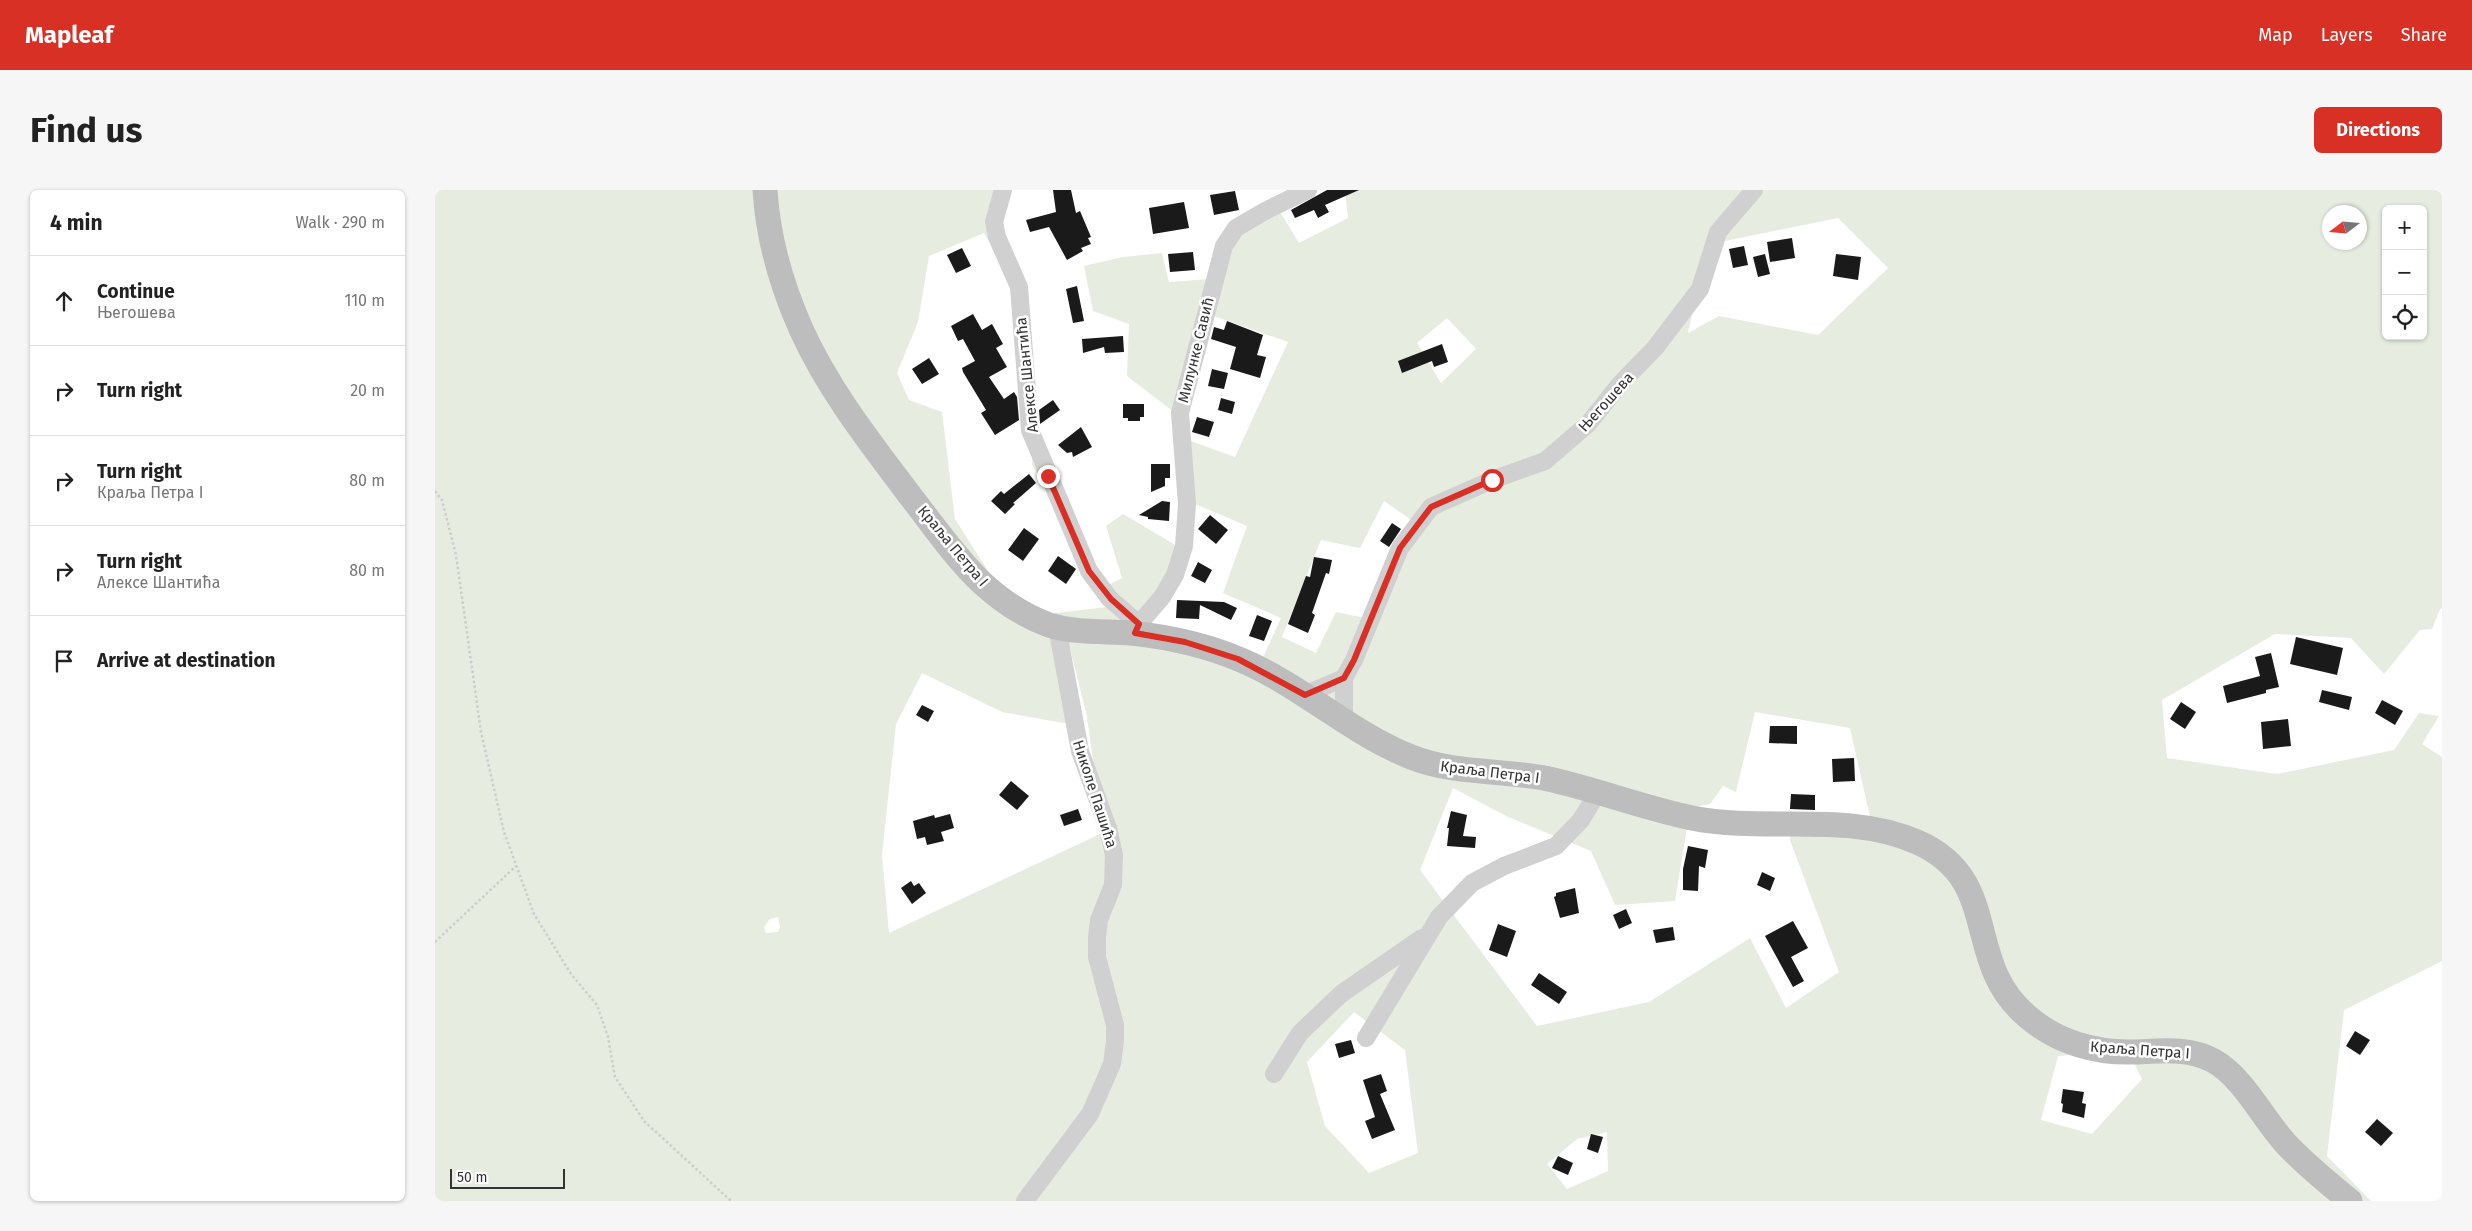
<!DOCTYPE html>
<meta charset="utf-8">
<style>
:root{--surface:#fff;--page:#f6f6f6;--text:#222;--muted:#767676;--line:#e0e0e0;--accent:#d93025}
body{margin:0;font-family:"Fira Sans",sans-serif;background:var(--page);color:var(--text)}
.controls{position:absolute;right:15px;top:15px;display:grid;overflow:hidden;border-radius:8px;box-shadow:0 1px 4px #0004}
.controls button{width:45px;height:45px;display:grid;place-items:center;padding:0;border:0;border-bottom:1px solid var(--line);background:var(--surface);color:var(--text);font:25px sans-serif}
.compass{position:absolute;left:1887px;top:15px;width:45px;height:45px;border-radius:50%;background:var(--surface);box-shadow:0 1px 4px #0004;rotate:254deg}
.scale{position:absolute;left:15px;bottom:12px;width:115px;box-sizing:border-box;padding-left:5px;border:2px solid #333;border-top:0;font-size:14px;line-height:18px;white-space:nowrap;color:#333;-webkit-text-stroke:4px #fff;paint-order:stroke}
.stop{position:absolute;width:15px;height:15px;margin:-11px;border:4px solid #d93025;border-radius:50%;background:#fff}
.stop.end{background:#d93025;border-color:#fff;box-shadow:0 1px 5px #0008}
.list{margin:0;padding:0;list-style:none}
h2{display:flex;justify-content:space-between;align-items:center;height:65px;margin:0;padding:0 20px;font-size:21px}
h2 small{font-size:16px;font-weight:400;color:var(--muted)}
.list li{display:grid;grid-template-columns:32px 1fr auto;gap:15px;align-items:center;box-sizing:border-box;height:90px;padding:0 20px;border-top:1px solid var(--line)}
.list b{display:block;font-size:19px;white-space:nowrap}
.list p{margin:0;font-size:16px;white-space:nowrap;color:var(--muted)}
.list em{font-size:16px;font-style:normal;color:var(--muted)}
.icon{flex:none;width:28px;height:28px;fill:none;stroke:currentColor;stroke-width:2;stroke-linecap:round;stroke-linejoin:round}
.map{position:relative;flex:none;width:2007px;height:1011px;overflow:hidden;border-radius:8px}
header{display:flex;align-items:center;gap:30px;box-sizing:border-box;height:70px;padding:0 25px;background:var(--accent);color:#fff}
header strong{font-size:24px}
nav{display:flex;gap:28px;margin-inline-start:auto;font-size:18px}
.intro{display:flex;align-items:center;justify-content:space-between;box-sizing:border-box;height:120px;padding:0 30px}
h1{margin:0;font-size:35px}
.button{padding:12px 22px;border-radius:8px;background:var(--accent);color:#fff;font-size:18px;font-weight:700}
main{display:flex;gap:30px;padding:0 30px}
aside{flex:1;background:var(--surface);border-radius:8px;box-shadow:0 1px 4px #0004}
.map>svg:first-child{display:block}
.green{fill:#e6ecdf;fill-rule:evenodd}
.building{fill:#1a1a1a}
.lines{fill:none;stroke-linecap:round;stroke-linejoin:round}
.path{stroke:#cdcdcd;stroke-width:2.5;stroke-dasharray:2.5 2.5;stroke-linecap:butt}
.street{stroke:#d0d0d0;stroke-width:18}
.secondary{stroke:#bdbdbd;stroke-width:25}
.route{stroke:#d93025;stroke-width:6}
.labels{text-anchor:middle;stroke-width:5;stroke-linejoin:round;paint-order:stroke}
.street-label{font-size:15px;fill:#333;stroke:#fff}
</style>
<header>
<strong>Mapleaf</strong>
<nav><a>Map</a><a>Layers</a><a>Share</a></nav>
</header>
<div class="intro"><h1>Find us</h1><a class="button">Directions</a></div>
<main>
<aside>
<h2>4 min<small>Walk · 290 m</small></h2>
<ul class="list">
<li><svg class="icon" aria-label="ahead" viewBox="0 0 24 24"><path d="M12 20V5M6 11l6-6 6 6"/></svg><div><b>Continue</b><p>Његошева</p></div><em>110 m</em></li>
<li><svg class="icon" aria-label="right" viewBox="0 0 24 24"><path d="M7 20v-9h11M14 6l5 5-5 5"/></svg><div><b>Turn right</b></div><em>20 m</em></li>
<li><svg class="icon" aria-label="right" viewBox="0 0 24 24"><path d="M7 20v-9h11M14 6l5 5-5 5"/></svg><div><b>Turn right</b><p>Краља Петра I</p></div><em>80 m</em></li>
<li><svg class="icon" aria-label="right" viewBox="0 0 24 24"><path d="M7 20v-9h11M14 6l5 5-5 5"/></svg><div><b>Turn right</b><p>Алексе Шантића</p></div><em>80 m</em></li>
<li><svg class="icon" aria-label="arrive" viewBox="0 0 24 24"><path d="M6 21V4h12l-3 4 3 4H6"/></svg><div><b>Arrive at destination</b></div></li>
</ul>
</aside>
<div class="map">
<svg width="2007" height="1011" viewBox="0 0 2007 1011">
<rect width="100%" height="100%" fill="#fff"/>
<path class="green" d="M0 0H573L563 32 554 52 549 43 494 66 483 132 462 183 474 210 507 222 520 329 562 395 612 424 672 417 597 274 599 240 671 396 687 388 671 336 688 324 742 356 711 439 825 474 846 428 788 403 812 336 758 313 753 250 800 267 853 152 776 125 740 223 692 186 694 134 658 121 649 76 688 67 727 63 734 92 774 89 791 43 839 12 864 53 913 28 910 0H2007V418L2005 419 1997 439 1985 440 1949 484 1916 448 1840 444 1727 510 1732 568 1842 584 1959 560 1984 523 2004 526 1987 554 2007 567V771L1909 820 1892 966 1936 1011H0ZM1951 19H1988V146H1951ZM1894 22H1924V52H1894ZM1403 28 1453 78 1383 145 1284 126 1253 143 1258 120 1271 105 1290 51ZM1012 128 1041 159 1006 193 982 153ZM949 311 979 332 930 428 901 422 881 463 847 447 886 350 925 358ZM616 448 633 450 652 527 660 584 652 598 665 644 454 743 447 665 461 534 487 483 567 522 634 534ZM1320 522 1415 538 1435 627 1358 623 1355 650 1404 782 1351 818 1315 748 1214 812 1102 836 985 680 1018 598 1073 627 1156 661 1180 715 1240 711 1252 637 1258 617 1275 614 1288 596 1301 602ZM343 727 345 737 343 742 331 743 329 737 335 729ZM919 822 970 860 983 963 934 983 890 936 872 872ZM1646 864 1698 871 1707 889 1657 944 1606 930 1623 866ZM1172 942 1173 981 1132 999 1112 974 1142 949Z"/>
<g class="building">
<path d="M618 0H636L641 23 645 21 656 47 653 48 656 54 646 58 648 61 632 70 614 37 595 42 591 30 621 22Z"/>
<path d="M892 0H924L890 15 894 22 883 28 879 20 860 28 856 20Z"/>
<path d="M800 1 804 20 779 25 775 5Z"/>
<path d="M749 12 754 38 718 44 714 18Z"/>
<path d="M1357 48 1360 68 1335 72 1332 52Z"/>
<path d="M1309 56 1313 75 1298 78 1294 59Z"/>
<path d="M527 58 536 76 521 83 512 65Z"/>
<path d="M758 62 760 80 735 82 733 64Z"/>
<path d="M1330 64 1335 84 1323 87 1318 67Z"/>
<path d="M1401 64 1426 67 1423 90 1398 86Z"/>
<path d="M642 96 649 131 638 133 631 99Z"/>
<path d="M538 124 547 140 557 134 568 154 561 158 572 177 554 187 569 209 579 202 582 207 584 230 560 245 546 223 551 220 528 182 527 178 540 171 528 149 523 151 516 136Z"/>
<path d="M792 131 828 145 822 165 831 167 825 188 795 179 801 157 776 149 779 137 789 140Z"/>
<path d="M688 146 689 162 670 163 669 157 648 163 647 149Z"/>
<path d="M1007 154 1013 172 999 177 997 171 967 183 963 171Z"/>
<path d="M494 168 504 184 487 194 477 179Z"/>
<path d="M777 179 793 183 789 199 773 196Z"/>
<path d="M786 208 800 212 797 224 783 220Z"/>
<path d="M618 210 625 220 605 234 604 220Z"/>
<path d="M688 214H709V227H705V231H693V228H688Z"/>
<path d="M762 227 779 232 774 247 757 242Z"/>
<path d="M646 237 657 257 638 267 637 262 632 263 623 255Z"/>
<path d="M716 274H735V288H730V296L716 302Z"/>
<path d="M594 284 601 293 578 313 580 314 570 324 556 311 566 301 569 304Z"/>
<path d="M727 311 735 312 734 331 713 329V327L704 325Z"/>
<path d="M775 325 793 340 781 354 763 339Z"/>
<path d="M957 333 966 339 954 357 945 351Z"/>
<path d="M589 338 604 349 588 371 573 360Z"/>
<path d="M623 366 641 379 631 394 613 381Z"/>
<path d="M879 367 897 370 894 384 891 383 877 423 880 425 873 443 853 434 871 386 875 387Z"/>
<path d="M763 372 777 380 770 393 756 386Z"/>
<path d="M742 410 789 412 802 418 796 430 765 415 764 429 741 428Z"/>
<path d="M822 425 837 431 829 451 814 446Z"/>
<path d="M1861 447 1908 458 1902 485 1855 474Z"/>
<path d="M1836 463 1844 497 1831 500V503L1792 513 1788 496 1825 486 1820 467Z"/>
<path d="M1887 500 1917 507 1914 520 1884 512Z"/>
<path d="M1947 510 1968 521 1960 535 1940 523Z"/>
<path d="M1746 512 1761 522 1750 539 1735 529Z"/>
<path d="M487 515 499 521 493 532 481 525Z"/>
<path d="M1853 529 1856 556 1828 559 1826 532Z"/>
<path d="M1335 536H1362V554L1334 553Z"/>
<path d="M1419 568 1420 591 1398 592 1397 569Z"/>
<path d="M576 591 594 606 582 620 564 605Z"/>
<path d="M1356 604 1380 605V620L1355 619Z"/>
<path d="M643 619 647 630 629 636 625 625Z"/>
<path d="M1016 621 1032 625 1028 646 1041 647 1040 658 1012 656 1014 638H1012Z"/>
<path d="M515 624 519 638 506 642 509 651 492 655 490 647 482 649 478 631 499 625 500 628Z"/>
<path d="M1253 656 1273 660 1270 678 1264 676 1263 701 1248 700V679Z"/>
<path d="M1327 682 1340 688 1335 701 1322 695Z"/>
<path d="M476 691 479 696 484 693 491 703 477 714 466 698Z"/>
<path d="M1140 698 1144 723 1125 728 1119 707 1121 706V703Z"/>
<path d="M1191 719 1197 733 1184 739 1178 725Z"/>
<path d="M1358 731 1373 758 1356 767 1369 791 1358 797 1330 746Z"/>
<path d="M1063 734 1081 741 1072 767 1054 760Z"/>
<path d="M1238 737 1240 750 1221 753 1218 740Z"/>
<path d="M1104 783 1132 802 1124 814 1096 795Z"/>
<path d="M1920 841 1935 850 1925 865 1911 856Z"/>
<path d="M916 850 920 863 904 868 900 854Z"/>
<path d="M946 884 952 901 945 904 960 940 937 949 930 931 940 927 928 890Z"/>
<path d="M1628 899 1649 902 1647 913 1651 914 1649 928 1627 922 1628 914 1626 913Z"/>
<path d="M1942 929 1958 943 1946 956 1930 942Z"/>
<path d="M1156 944 1168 947 1163 963 1152 959Z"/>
<path d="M1123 966 1138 973 1133 985 1117 978Z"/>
</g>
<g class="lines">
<g class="path">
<path d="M0 301 7 310 21 365 46 542 69 642 99 724 136 784 162 815 173 847 180 887 209 931 296 1011"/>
<path d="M0 752 81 676"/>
</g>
<g class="street">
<path d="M568 0 559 32 562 47 584 97 595 240 654 381 675 409 704 434"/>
<path d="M700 443 704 434 727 407 740 385 749 356 752 314 745 223 789 56 801 38 830 21 873 0"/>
<path d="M869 505 909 488"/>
<path d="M909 529V488L919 470 965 358 996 317 1057 290 1110 271 1153 234 1185 194 1220 158 1265 99 1283 42 1319 0"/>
<path d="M931 848 1004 727 1037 693 1069 676 1121 656 1146 630 1163 602"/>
<path d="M839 884 865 843 906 804 987 748"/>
<path d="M590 1011 655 924 677 874 680 851V835L662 767V747L664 730 678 695 679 665 673 638 645 561 622 437"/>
</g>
<path class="secondary" d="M330 0C333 49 346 94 366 139 393 199 434 251 473 303 496 332 518 365 545 391 564 409 589 426 614 435 639 443 670 441 696 443 734 447 771 455 806 470 866 495 915 543 976 567 1021 585 1071 579 1118 590 1165 601 1210 618 1257 628 1331 643 1412 621 1482 652 1569 690 1526 772 1593 827 1622 852 1660 863 1698 862 1726 861 1753 857 1779 871 1809 888 1829 931 1853 956 1872 976 1894 994 1915 1011"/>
</g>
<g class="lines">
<path class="route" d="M613 286 654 381 676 409 704 434 700 443 750 452 803 469 870 505 909 488 919 470 965 358 996 317 1057 290"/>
</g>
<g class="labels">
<g class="street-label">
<text transform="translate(761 160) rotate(-76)" y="5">Милунке Савић</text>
<text transform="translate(592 185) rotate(-96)" y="5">Алексе Шантића</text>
<text transform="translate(1171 212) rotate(-48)" y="5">Његошева</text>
<text transform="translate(518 356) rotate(50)" y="5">Краља Петра I</text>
<text transform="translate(1055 582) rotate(7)" y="5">Краља Петра I</text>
<text transform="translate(660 604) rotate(72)" y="5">Николе Пашића</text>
<text transform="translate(1705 860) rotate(4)" y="5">Краља Петра I</text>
</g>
</g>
</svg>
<div class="controls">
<button>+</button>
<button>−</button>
<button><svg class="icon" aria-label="locate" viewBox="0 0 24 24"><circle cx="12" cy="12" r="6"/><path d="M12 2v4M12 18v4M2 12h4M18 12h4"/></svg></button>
</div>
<svg class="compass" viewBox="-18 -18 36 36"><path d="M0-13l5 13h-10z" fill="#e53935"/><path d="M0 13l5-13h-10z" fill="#767676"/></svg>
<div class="scale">50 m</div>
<div class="stop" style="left:1057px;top:290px"></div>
<div class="stop end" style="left:613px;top:286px"></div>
</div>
</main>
